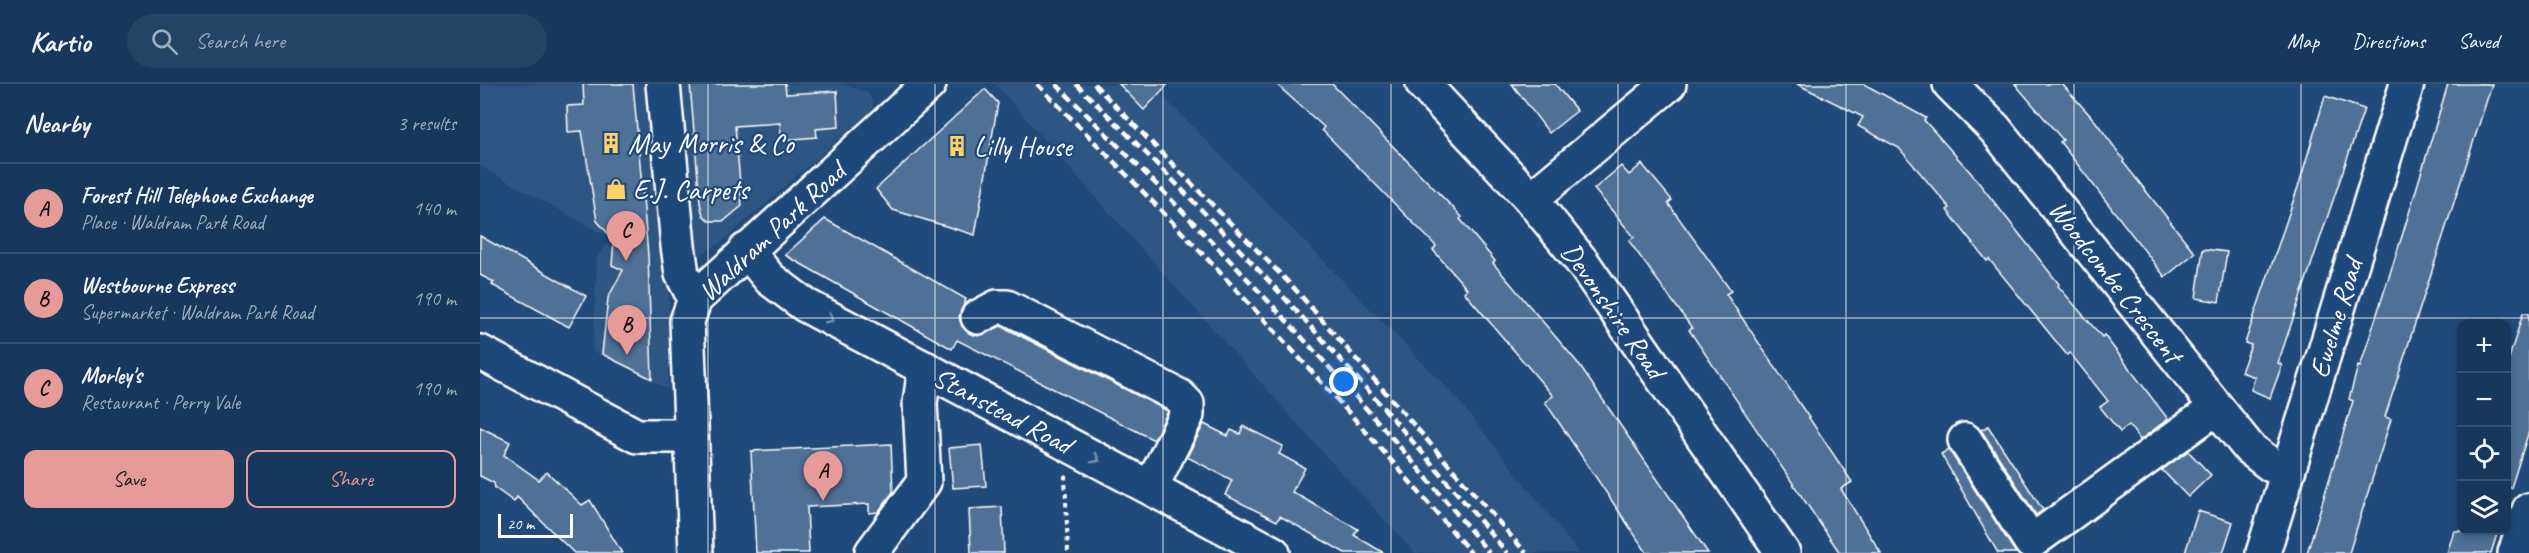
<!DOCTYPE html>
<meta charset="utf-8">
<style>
:root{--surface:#17385c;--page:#244365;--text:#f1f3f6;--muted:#9eacbb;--line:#365272;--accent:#e69b98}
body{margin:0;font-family:Caveat,sans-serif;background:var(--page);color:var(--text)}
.controls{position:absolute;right:18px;bottom:18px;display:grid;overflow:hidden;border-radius:12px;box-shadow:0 3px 9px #0003}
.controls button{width:54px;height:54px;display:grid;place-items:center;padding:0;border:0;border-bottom:2px solid var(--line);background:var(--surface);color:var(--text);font:30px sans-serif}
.scale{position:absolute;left:18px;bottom:15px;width:75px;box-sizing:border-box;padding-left:6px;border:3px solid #fff;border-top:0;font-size:16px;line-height:21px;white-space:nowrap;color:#fff;-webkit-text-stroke:4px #1f4a7a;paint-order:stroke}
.you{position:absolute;left:864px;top:298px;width:21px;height:21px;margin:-15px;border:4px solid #fff;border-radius:50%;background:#1a73e8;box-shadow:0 0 0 9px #1a73e833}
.badge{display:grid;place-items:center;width:39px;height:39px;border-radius:50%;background:var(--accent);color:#111;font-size:20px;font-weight:700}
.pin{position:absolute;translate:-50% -50px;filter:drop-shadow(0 2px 3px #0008)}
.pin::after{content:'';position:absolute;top:32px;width:21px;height:18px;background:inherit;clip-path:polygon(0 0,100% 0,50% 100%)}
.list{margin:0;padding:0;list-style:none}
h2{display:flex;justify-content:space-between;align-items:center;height:78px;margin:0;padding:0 24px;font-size:26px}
h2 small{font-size:20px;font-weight:400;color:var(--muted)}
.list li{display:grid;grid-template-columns:39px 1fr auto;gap:18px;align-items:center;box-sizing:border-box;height:90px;padding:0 24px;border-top:2px solid var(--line)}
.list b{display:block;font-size:22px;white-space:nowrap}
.list p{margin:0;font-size:20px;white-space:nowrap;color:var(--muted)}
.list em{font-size:20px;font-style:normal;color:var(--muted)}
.actions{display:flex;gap:12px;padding:18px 24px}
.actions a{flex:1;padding:14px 0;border:2px solid var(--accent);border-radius:12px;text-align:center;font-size:21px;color:var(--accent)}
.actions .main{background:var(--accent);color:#111}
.icon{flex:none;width:33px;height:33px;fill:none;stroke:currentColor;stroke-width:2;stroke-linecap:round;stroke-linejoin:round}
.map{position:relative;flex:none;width:2049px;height:469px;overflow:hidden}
header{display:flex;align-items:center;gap:36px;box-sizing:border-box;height:84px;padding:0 30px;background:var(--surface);border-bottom:2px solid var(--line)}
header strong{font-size:28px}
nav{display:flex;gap:33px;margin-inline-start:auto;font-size:21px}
.search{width:420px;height:54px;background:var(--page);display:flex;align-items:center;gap:15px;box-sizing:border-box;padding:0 21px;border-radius:33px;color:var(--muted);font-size:22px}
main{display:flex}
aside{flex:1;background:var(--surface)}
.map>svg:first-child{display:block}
.built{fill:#2e5683}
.building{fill:#507197;stroke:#fff;stroke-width:1.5}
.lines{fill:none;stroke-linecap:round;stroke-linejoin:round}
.minor-casing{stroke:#fff;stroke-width:38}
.highway-casing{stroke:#fff;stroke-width:38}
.path{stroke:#fff;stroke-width:4;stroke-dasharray:4.5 4.5;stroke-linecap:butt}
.minor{stroke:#1f4a7a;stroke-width:33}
.highway{stroke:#1f4a7a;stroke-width:33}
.rail{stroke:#fff;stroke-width:4.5;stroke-dasharray:9 4.5;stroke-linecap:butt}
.oneway{stroke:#7992af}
.grid{fill:none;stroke:#fff;stroke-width:1.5;stroke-opacity:0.55}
.labels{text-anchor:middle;stroke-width:4.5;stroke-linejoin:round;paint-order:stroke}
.poi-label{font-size:28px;fill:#fff;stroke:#1f4a7a;text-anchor:start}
.street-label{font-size:28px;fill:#fff;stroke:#1f4a7a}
</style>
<header>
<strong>Kartio</strong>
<div class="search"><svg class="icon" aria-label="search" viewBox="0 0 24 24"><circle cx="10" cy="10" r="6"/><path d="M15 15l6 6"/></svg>Search here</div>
<nav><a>Map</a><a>Directions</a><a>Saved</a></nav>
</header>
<main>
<aside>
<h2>Nearby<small>3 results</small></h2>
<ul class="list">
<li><span class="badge">A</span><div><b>Forest Hill Telephone Exchange</b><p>Place · Waldram Park Road</p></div><em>140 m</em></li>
<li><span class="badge">B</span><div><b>Westbourne Express</b><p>Supermarket · Waldram Park Road</p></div><em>190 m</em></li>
<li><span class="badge">C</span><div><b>Morley's</b><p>Restaurant · Perry Vale</p></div><em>190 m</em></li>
</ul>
<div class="actions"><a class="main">Save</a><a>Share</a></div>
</aside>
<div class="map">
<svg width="2049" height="469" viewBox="0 0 2049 469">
<rect width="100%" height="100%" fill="#1f4a7a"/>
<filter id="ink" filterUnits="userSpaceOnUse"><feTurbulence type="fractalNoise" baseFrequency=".0167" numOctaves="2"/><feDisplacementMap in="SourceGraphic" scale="12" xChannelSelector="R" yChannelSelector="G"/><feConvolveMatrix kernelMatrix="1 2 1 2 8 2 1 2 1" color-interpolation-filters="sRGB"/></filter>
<g filter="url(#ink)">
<g class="built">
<path d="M0 0H363L388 9 393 18 392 26 243 157 189 190 188 305 113 267 117 174 130 154 0 82Z"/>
<path d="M515 0H671L975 312 1099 469H935L845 371Z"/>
</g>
<g class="building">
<path d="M103 0H153L168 171 172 295 122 270 128 214 143 186 132 181 134 156 117 137 102 47 88 48 87 22 104 21Z"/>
<path d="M210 0H305L306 10 357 7 359 43 336 45 337 53 301 56 300 39 255 42 262 122 244 137H229L223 131 220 119Z"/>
<path d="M639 0H688L664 26Z"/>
<path d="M796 0H852L982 133 980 135 1015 177 1013 179 1097 278 1228 469H1167L1065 318 1073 312 984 208 987 205 953 166 956 162 842 46 844 43Z"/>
<path d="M1032 0H1075L1097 27 1069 49Z"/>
<path d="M1317 0H1384L1446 34 1444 36 1491 89 1579 200 1578 202 1622 253 1624 251 1688 335 1660 356 1649 341 1640 348 1620 323 1628 317 1590 269 1587 271 1509 175 1507 177 1467 126 1470 124 1419 64 1378 42 1383 33Z"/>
<path d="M1535 0H1582L1616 38 1644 76 1643 78 1715 169 1685 193 1580 58 1583 56Z"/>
<path d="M1968 0H2012L1905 333 1911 335 1869 469H1827L1873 317 1869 315 1878 282 1880 283 1923 149Z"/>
<path d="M505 5 518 19 495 151 413 126 396 105Z"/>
<path d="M1845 12 1884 25 1798 279 1802 281 1790 314 1771 306 1775 293 1761 288 1771 261 1765 259 1820 97Z"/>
<path d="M1162 80 1192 116 1188 119 1251 207 1246 210 1372 398 1361 405 1401 469H1360L1209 246 1212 244 1149 157 1154 153 1114 105 1141 82 1149 91Z"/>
<path d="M345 135 486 215 479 233 482 242 489 249 498 252 521 242 688 327 674 356 477 256 472 265 305 171Z"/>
<path d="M0 152 106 212 89 243 12 201 14 198 0 191Z"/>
<path d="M1723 165 1747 168 1739 218 1716 214Z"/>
<path d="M2043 229H2049V347L2031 404 2026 403V284Z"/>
<path d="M724 340 748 352 751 346 760 350 763 342 803 362 799 370 825 384 812 408 878 445 874 451 904 469H865L800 432 797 437 745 411 752 396 707 373Z"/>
<path d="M1508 342 1563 426 1556 431 1501 346Z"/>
<path d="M0 343 30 358 24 371 59 396 67 388 102 421 110 416 142 469H94L37 413 34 418 15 404 14 399 0 392Z"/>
<path d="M411 360 413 408 398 428 389 429V420L327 423 329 469H276L271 367Z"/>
<path d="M502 361 506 402 473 404 469 364Z"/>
<path d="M1469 365V366L1536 469H1518L1461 370Z"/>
<path d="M1708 367 1731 391 1708 413 1682 386Z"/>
<path d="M522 423 524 469H491L489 425Z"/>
<path d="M1718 427 1753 438 1743 469H1705Z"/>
<path d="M1974 447H2018L2011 469H1967Z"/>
</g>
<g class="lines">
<defs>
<g id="minor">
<path d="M183 0 198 162 202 190 215 215"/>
<path d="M943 0 1051 115 1103 179 1303 469"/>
<path d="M1470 0 1515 45 1769 364 1791 381 1807 388"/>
<path d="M1051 115 1189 0"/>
<path d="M266 166 290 195 325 221 793 469"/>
<path d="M498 233 517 223H527L699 312 707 320V331L671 403"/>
<path d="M0 268 157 352H211"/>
<path d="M1485 356 1551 458 1736 324"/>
<path d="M392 468 444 398 440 319 445 284"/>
<path d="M1783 469 1927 0"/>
<path d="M2035 469 2049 426"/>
</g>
<path id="highway" d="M216 469 207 237 215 215 449 0"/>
</defs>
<use href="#minor" class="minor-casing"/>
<use href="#highway" class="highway-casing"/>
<path class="path" d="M585 391 588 469"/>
<use href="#minor" class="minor"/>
<use href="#highway" class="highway"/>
<g class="rail">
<path d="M557 0C708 151 853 306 991 469"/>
<path d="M576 0C727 149 875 304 1009 469"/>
<path d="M596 0C748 147 892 306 1027 469"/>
<path d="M614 0 814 204 1046 469"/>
</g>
</g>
<defs><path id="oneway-chevron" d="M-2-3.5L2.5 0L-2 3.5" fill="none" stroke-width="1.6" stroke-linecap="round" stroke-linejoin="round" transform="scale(1.5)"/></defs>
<g class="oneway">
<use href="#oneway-chevron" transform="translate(350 235) rotate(27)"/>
<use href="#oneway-chevron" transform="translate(616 375) rotate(27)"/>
</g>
</g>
<path class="grid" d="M228 0V469M455 0V469M683 0V469M911 0V469M1138 0V469M1366 0V469M1594 0V469M1821 0V469M0 234H2049"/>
<defs>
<symbol id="building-bare" viewBox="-9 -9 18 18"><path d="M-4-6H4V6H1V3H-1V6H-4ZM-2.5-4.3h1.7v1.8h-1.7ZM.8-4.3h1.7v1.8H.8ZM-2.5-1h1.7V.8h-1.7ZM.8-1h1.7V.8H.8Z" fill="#ffd166" stroke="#1f4a7a" stroke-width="2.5" paint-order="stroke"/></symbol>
<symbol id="shop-bare" viewBox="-9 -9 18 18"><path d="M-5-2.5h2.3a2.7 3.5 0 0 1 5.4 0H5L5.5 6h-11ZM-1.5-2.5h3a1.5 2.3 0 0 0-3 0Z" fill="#ffd166" stroke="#1f4a7a" stroke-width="2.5" paint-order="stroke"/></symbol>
</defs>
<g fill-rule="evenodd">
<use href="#building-bare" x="116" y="44" width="30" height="30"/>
<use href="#building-bare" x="462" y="47" width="30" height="30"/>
<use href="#shop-bare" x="121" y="90" width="30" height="30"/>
</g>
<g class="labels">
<g class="poi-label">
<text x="148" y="69">May Morris &amp; Co</text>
<text x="494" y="72">Lilly House</text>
<text x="153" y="115">E.J. Carpets</text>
</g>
<g class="street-label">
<text transform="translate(291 147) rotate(-43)" y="10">Waldram Park Road</text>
<text transform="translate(1636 197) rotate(52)" y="10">Woodcombe Crescent</text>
<text transform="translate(1134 226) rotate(55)" y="10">Devonshire Road</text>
<text transform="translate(1855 234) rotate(-73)" y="10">Ewelme Road</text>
<text transform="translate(523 326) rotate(28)" y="10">Stanstead Road</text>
</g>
</g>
</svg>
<div class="controls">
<button>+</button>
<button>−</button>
<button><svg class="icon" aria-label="locate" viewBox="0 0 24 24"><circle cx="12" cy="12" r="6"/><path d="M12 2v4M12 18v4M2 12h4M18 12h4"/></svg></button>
<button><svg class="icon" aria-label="layers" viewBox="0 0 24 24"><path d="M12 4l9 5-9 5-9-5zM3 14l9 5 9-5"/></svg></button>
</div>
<div class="scale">20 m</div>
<div class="you"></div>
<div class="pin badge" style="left:343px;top:417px">A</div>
<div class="pin badge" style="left:147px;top:271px">B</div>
<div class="pin badge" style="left:146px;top:177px">C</div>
</div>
</main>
